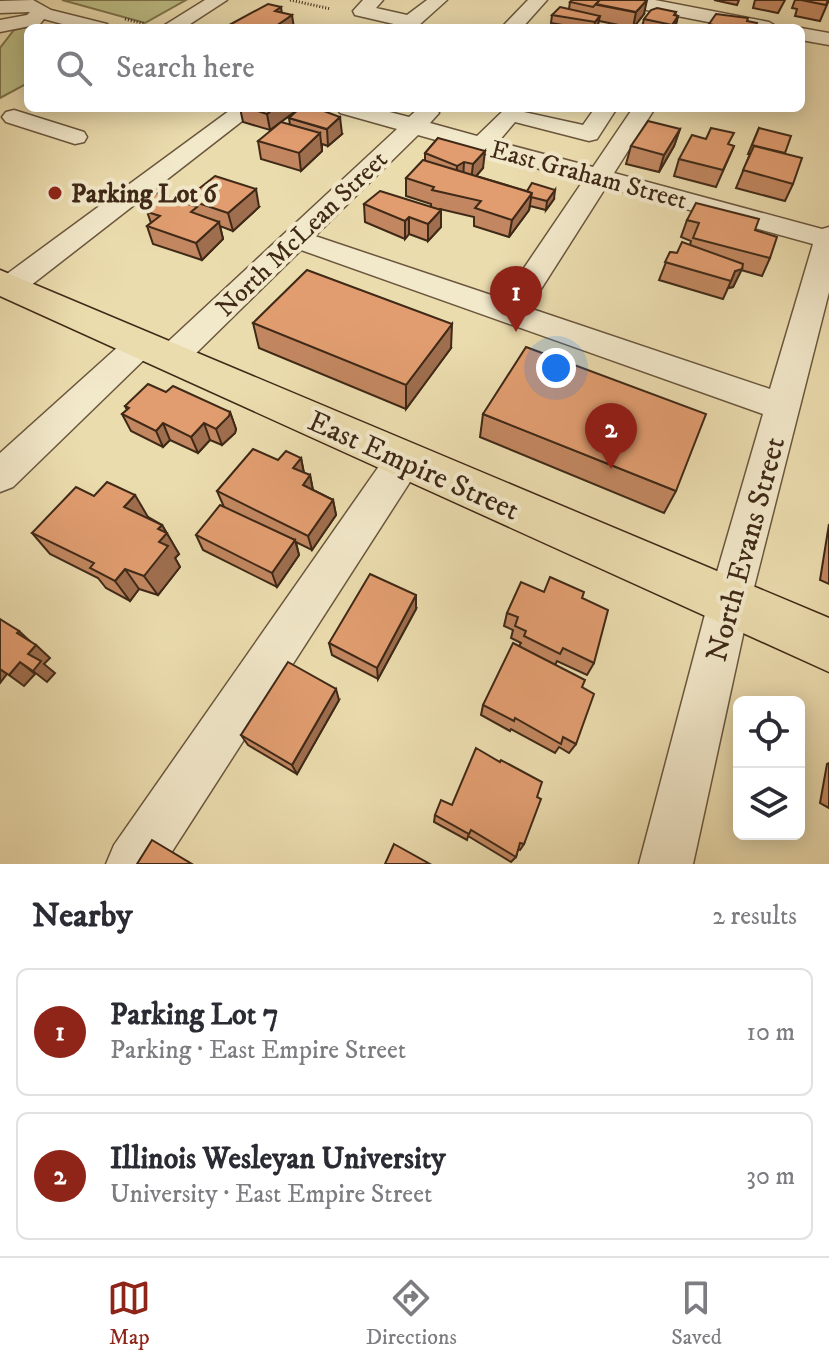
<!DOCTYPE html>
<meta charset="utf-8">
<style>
:root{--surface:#fff;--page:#f7f7f7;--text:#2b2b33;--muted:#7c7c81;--line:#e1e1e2;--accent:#8f2418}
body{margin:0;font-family:"IM FELL DW Pica",serif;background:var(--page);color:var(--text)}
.controls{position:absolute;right:24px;bottom:24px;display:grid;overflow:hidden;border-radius:12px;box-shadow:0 4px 20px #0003}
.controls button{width:72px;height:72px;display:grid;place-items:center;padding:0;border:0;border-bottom:2px solid var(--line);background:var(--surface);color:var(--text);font:40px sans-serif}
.you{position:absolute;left:556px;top:368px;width:28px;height:28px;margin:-20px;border:6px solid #fff;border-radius:50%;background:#1a73e8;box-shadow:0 0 0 12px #1a73e833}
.badge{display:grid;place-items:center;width:52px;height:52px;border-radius:50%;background:var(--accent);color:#fff;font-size:26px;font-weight:700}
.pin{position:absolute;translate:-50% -66px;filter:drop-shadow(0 2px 4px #0008)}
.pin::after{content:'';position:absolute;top:42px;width:28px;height:24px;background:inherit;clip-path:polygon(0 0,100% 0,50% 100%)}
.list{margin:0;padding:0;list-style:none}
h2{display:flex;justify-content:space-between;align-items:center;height:104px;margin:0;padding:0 32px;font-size:34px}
h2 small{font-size:26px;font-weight:400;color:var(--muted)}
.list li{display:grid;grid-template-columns:52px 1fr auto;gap:24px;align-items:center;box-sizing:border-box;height:128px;margin:0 16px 16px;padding:0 16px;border:2px solid var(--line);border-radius:12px}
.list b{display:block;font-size:30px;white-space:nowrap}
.list p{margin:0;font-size:26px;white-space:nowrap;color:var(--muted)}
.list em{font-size:26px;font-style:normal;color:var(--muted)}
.icon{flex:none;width:44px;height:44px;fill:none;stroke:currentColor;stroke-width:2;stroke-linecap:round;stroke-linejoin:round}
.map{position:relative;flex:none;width:829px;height:864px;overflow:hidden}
.search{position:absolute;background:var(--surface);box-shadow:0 4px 20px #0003;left:24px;right:24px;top:24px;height:88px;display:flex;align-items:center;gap:20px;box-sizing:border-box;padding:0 28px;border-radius:12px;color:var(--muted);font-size:30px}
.sheet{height:392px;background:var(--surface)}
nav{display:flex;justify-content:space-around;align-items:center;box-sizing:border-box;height:112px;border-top:2px solid var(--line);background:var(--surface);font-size:22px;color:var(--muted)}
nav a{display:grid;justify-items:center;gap:4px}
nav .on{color:var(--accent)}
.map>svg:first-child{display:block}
.green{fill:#bebf86;stroke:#7e744e;stroke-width:2}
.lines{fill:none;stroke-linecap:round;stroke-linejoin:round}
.minor-casing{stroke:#6a563d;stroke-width:3}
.major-casing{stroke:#3f2917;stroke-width:3}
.path{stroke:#3f2917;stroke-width:3;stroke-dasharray:1 2;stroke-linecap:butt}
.minor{fill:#f2e8ca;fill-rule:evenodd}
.major{fill:#ebdcae;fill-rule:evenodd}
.wall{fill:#c28760;stroke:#3f2917;stroke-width:2}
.shaded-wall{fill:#9e6e4e;stroke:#3f2917;stroke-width:2}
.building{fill:#e19d70;stroke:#3f2917;stroke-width:2}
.poi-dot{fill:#8f2418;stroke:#f2e8ca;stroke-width:3}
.labels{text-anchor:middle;stroke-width:8;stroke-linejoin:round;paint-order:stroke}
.far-street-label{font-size:26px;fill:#3f2917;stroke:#f2e8ca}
.far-poi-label{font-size:26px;font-weight:bold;fill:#3f2917;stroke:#f2e8ca;text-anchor:start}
.street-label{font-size:30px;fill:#3f2917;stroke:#f2e8ca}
</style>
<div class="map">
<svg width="829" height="864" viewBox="0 0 829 864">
<rect width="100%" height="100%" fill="#ebdcae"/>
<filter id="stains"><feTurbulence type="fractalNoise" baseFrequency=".0025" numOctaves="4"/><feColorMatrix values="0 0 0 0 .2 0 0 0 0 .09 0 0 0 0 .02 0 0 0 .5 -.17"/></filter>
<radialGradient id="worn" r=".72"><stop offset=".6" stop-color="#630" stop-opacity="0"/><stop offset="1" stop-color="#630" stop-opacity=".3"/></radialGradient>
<g class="green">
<path d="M62 0H186L145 23Z"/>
<path d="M27 27 32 28H28V83L0 98V48L14 30Z"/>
</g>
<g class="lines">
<defs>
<g id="minor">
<path d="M33 0 51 10 107 24 110 28H77L44 19 40 24 0 32V20L27 15 30 12 0 13V1Z"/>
<path d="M205 0H227L184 28H160Z"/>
<path d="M363 0H383L376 8 407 15 427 0H447L418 26 411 28 355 15 353 11Z"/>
<path d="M528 0H547L522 28H501Z"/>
<path d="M617 0H655L769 22 779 28H739L626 6Z"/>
<path d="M801 28 829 33V45L801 40Z"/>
<path d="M233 108H259L21 293 10 296 0 293V279Z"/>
<path d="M337 108H374L409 117 419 108H435L439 113 430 123 477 136 506 108 583 125 595 108H617L597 139 589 141 515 122 498 142 593 167 633 108H655L614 173 822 229 829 227V292L750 603 693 864H639L708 603 763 414 301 250 183 366 171 370 159 366 154 358 159 350 397 129 340 113ZM418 135 583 181 503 299 315 236ZM606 187 813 244 770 389 529 308Z"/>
<path d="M14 110 84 132 87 137 84 142 75 144 6 122 2 117 6 112Z"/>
<path d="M141 332 152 336 157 344 152 352 13 487 0 492V453L130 336Z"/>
<path d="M404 445 417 449 423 460 417 471 164 864H106L114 845 391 449Z"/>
</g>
<path id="major" d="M0 270 829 618V672L0 296Z"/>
</defs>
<use href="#minor" class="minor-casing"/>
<use href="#major" class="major-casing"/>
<g class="path">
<path d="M290 0 331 9"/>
<path d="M125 19 145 24"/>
</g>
<use href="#minor" class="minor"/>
<use href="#major" class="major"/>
</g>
<g class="wall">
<path d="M572 0 644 14 633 28 599 21 598 24 595 28H580L551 23 552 15 569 9 570 2Z"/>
<path d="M714 0H739L737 5Z"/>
<path d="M755 0H785L778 13 753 8Z"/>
<path d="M795 0H829L820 21 795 16 797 9 792 8Z"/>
<path d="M676 12 675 15 678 16 676 24 673 28 642 27 644 19Z"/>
<path d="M747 21 755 28H708L709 24Z"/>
<path d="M240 108H294L293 113 270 130 243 122Z"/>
<path d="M289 118 342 134 328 146 322 144V151L301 171 261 159 258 141 290 125Z"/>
<path d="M759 128 785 154 793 184 785 201 736 188 750 154H748Z"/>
<path d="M680 129 674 146 659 172 626 164 631 146Z"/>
<path d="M438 138 483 168 476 176 554 199 546 210 530 206 529 210 509 237 474 226V217L440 209 441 227 428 241 409 234 405 239 365 222 364 204 431 207V204L406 196V178L425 161V153Z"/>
<path d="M729 145 734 146 716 187 674 176 679 159Z"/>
<path d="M186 199 259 207 233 231 220 226 223 239 202 260 153 244 147 226 151 223 144 203 188 204Z"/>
<path d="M687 220 755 230 770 258 762 276 741 270 733 287 728 288 723 299 659 280 670 252 677 253 690 245 691 241 681 237Z"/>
<path d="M253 323 451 348 406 409 259 348Z"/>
<path d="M166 392 230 412 236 429 235 433 222 445 210 440 198 453 170 440 163 447 131 431 122 414 127 410 125 406Z"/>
<path d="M483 414 676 491 664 513 480 437Z"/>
<path d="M301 458 304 473 310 475 313 490 333 500 336 515 312 550 296 542 299 555 277 587 203 550 196 535 224 507 217 491 278 460Z"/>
<path d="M94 496 148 517 162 525 179 554 175 558 180 567 158 595 139 589 130 601 106 588 98 578 50 554 32 533Z"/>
<path d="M829 524V584L820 580Z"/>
<path d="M544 592 582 598 594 663 587 675 557 661 555 665 582 687 576 744 569 753 559 747 555 753 511 729 510 731 481 715 483 705 521 643 511 638 513 630 504 626 507 613Z"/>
<path d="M416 609 378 679 332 655 329 643Z"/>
<path d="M339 700 297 774 248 745 241 735Z"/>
<path d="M829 763V808L820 803 827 764Z"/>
<path d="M537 797 524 844 520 850 518 849 516 857 511 862 468 836 467 840 434 822 435 815 452 805Z"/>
</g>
<g class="shaded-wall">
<path d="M647 0 644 14 633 28 636 12Z"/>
<path d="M281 7 283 21 292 15 294 28H273L275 11Z"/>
<path d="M600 16 598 24 594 28 595 22Z"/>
<path d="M678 16 676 24 673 28H671Z"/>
<path d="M274 108H294L293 113 270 130 267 114Z"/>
<path d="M340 117 342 134 328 146 327 129Z"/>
<path d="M680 129 674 146 659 172 664 155Z"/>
<path d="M320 133 322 151 301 171 299 153Z"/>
<path d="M485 151 483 168 471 182 473 164Z"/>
<path d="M464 162 463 179 456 183 457 166Z"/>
<path d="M256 189 259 207 233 231 228 213Z"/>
<path d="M555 190 554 199 546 210 547 201Z"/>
<path d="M532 193 529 210 509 237 512 220Z"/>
<path d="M441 210V227L428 241V224Z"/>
<path d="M409 217V234L405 239V221Z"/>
<path d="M219 222 223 239 202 260 196 243Z"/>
<path d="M742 269 733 287 728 288 735 271Z"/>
<path d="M452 324 451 348 406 409V385Z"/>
<path d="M230 412 236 429 235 433 222 445 216 429Z"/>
<path d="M163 423 170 440 163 447 156 431Z"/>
<path d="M204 423 210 440 198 453 191 437Z"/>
<path d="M301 458 304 474 293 468Z"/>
<path d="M310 475 313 491 303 485Z"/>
<path d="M135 495 148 517 138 528 124 507Z"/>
<path d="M333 500 336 515 312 550 308 536Z"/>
<path d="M162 525 179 554 175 558 180 567 158 595 144 576 159 542 158 529Z"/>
<path d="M295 540 299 555 277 587 272 573Z"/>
<path d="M125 569 139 589 130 601 115 581Z"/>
<path d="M416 595V609L378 679 377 668Z"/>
<path d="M19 631 33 644 17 633Z"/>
<path d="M36 645 50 658 44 664 55 673 47 682 33 671 28 654Z"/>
<path d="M20 662 35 674 24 686 9 675Z"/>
<path d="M0 669 7 674 0 683Z"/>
<path d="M336 689 339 700 297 774 292 765Z"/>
</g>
<g class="building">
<path d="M572 0H600L593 7 570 2Z"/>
<path d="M600 0H647L636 12 596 4Z"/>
<path d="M801 0H828L826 5Z"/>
<path d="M268 4 281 7 275 11 292 15 273 28H227L233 25 231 24Z"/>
<path d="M560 7 600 16 595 22 552 15Z"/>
<path d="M657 8 676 12 674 15 678 16 672 25 644 19 651 10Z"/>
<path d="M716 14 748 18 747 21 757 23 754 28H726L709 24Z"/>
<path d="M249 108H274L267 114Z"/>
<path d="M300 108H316L340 117 327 129 289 118Z"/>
<path d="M648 121 680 129 664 155 631 146Z"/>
<path d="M281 122 320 133 299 153 258 141Z"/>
<path d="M711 128 734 133 728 144 734 146 723 170 679 159 692 135 706 139Z"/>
<path d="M759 128 791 136 785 153 752 145Z"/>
<path d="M438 138 485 151 473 164 464 162 457 166 425 153Z"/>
<path d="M754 146 802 158 793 184 743 170Z"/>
<path d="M423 160 532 193 512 220 475 208 481 201 432 190 434 187 406 178Z"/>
<path d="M215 176 256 189 228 213 186 199Z"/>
<path d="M532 183 555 190 547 201 531 197 532 193 527 191Z"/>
<path d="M380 191 441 210 428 224 409 217 405 221 364 204Z"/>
<path d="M157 193 197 207 191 212 219 222 196 243 147 226 160 216 147 212 154 207 144 203Z"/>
<path d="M696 203 759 219 755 230 777 237 770 258 693 238 699 223 687 220Z"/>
<path d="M682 242 743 264 742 269 735 271 731 281 665 262 670 252 677 253Z"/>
<path d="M307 270 452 324 406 385 253 323Z"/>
<path d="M526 347 706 414 676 491 483 414Z"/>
<path d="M148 384 166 392 173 386 230 412 229 416 216 429 204 423 191 437 163 423 156 431 122 414 129 408 125 406Z"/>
<path d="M253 449 278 460 286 451 301 458 293 468 310 475 303 485 333 500 308 536 217 491Z"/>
<path d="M107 482 135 495 124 507 162 525 158 529 167 533 159 542 168 546 144 576 125 569 115 581 90 568 94 563 32 533 76 487 94 496Z"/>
<path d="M220 505 295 540 272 573 196 535Z"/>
<path d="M370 574 416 595 377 668 329 643Z"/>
<path d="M550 577 584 592 582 598 608 610 594 663 563 648 560 654 524 636 526 631 515 626 518 617 507 613 521 582 544 592Z"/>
<path d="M0 619 19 631 17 633 36 645 28 654 41 661 33 671 20 662 9 675 0 669Z"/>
<path d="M513 643 585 680 582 687 594 694 576 744 563 737 561 744 515 718 514 721 483 705Z"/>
<path d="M288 662 336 689 292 765 241 735Z"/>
<path d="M476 748 500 762 501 760 542 782 537 797 541 799 524 844 520 843 516 857 471 830 469 834 435 815 441 800 452 805Z"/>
<path d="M152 840 192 864H137Z"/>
<path d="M394 844 430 864H385Z"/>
</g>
<circle class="poi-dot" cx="55" cy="193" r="8"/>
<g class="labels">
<g class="far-street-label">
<text transform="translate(589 174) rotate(15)" y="9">East Graham Street</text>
<text transform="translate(301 233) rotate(-44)" y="9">North McLean Street</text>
</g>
<g class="far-poi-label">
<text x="71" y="202">Parking Lot 6</text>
</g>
<g class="street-label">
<text transform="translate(414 465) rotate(24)" y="10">East Empire Street</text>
<text transform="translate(745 549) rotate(-75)" y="10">North Evans Street</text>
</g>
</g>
<rect width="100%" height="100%" filter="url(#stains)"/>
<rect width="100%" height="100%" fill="url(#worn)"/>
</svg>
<div class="controls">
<button><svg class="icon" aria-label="locate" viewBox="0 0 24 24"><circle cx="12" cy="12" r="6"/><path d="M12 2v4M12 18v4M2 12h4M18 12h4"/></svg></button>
<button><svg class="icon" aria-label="layers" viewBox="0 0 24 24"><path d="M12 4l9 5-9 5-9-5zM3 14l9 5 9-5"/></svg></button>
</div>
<div class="you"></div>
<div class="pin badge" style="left:516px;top:332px">1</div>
<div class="pin badge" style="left:611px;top:469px">2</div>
<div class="search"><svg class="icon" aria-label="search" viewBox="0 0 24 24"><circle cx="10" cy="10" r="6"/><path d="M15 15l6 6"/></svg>Search here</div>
</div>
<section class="sheet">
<h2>Nearby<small>2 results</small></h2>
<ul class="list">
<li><span class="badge">1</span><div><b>Parking Lot 7</b><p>Parking · East Empire Street</p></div><em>10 m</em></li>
<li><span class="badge">2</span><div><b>Illinois Wesleyan University</b><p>University · East Empire Street</p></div><em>30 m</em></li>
</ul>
</section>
<nav>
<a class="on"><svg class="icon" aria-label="map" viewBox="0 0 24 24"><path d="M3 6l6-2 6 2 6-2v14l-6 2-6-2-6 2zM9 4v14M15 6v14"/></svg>Map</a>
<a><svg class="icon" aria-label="directions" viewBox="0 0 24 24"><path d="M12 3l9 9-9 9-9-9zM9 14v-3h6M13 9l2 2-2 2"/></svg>Directions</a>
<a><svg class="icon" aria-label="saved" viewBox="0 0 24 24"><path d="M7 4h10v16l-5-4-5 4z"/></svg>Saved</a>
</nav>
